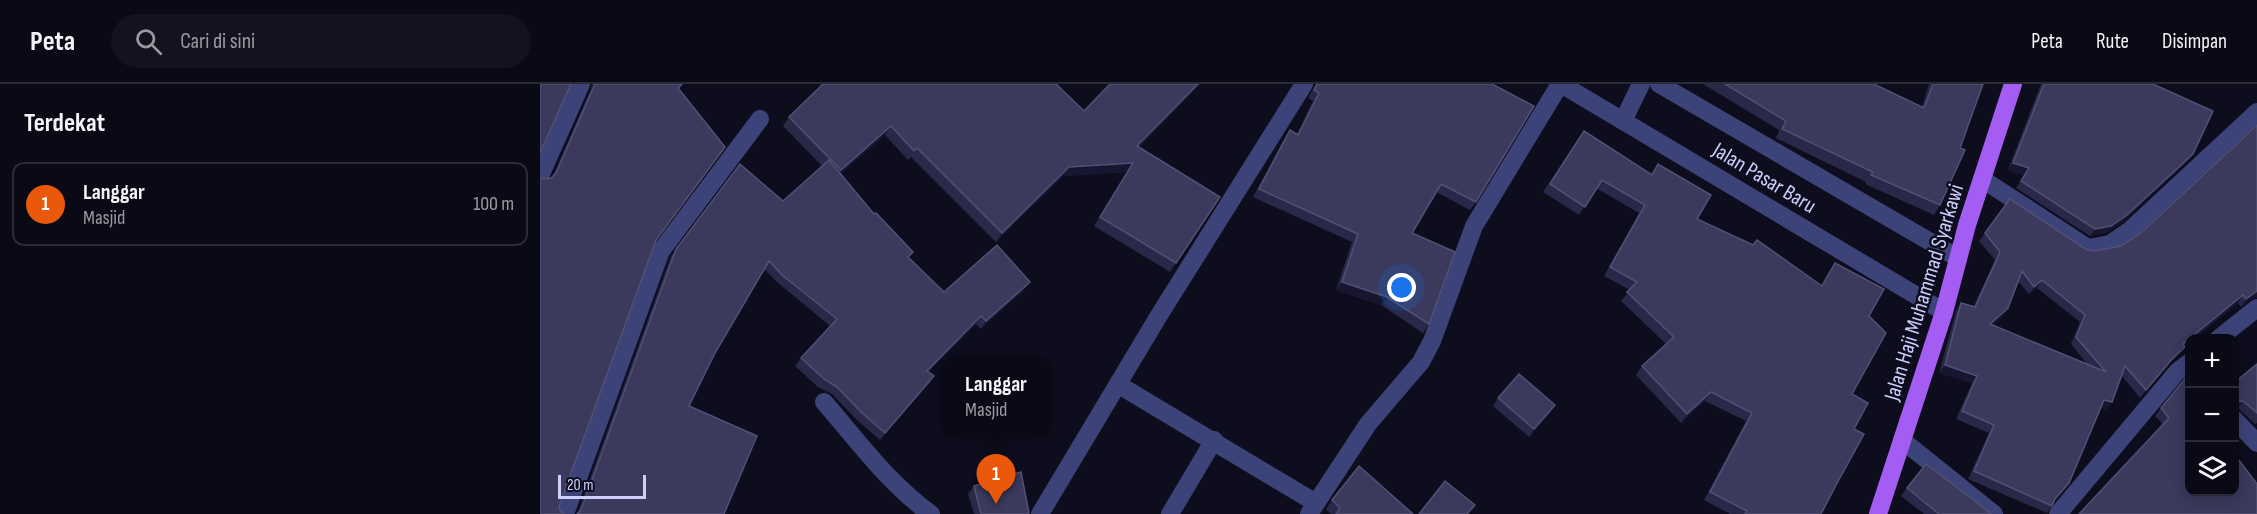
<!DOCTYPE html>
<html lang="id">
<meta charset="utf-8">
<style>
:root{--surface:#0a0a16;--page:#13131f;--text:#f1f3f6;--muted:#999aa1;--line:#2a2b35;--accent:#ea580c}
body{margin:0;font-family:"Sofia Sans Condensed",sans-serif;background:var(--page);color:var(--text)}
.controls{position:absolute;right:18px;bottom:18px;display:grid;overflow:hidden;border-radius:12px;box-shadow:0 3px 15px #0003}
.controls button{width:54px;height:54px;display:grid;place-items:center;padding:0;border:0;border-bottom:2px solid var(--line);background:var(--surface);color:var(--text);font:30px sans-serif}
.scale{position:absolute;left:18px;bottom:15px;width:88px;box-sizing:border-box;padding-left:6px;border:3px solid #cdcefb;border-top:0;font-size:16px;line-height:21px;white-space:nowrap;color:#cdcefb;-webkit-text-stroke:4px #0e0d1d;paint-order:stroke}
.you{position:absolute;left:862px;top:204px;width:21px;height:21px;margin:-15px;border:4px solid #fff;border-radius:50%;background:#1a73e8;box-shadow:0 0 0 9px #1a73e833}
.badge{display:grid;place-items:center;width:39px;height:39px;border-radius:50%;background:var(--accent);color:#fff;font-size:20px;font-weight:700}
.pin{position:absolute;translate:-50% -50px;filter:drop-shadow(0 2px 3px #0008)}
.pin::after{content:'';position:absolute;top:32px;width:21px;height:18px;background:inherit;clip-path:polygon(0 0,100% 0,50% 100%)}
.popup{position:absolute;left:402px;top:273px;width:108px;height:78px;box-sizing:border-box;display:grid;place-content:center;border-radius:12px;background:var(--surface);filter:drop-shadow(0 2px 4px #0005);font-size:20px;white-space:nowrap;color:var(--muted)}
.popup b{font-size:22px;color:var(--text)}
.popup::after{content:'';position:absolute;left:50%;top:100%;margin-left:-12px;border:12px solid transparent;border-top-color:var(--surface)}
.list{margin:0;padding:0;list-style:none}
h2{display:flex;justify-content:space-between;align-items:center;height:78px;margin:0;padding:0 24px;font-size:26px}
h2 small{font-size:20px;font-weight:400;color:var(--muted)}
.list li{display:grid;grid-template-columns:39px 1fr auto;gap:18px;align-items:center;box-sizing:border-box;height:84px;margin:0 12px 12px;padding:0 12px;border:2px solid var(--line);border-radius:12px}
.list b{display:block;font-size:22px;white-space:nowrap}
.list p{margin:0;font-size:20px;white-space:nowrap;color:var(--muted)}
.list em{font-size:20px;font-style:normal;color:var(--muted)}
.icon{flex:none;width:33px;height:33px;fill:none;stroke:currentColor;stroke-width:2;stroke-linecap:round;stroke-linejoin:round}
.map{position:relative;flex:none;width:1717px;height:430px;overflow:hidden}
header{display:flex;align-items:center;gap:36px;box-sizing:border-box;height:84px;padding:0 30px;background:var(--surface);border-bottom:2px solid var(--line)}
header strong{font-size:28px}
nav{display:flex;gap:33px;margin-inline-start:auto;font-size:21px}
.search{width:420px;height:54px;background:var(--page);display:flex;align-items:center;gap:15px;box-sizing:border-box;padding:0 21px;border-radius:33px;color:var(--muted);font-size:22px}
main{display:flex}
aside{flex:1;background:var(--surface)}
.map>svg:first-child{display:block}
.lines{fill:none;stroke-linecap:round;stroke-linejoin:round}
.minor{stroke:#3c4378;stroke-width:18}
.major{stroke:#a45df2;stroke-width:18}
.wall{fill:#292849;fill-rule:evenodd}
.shaded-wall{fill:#171530}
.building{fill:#3b395c;stroke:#525175;stroke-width:1.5;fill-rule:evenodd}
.labels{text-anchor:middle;stroke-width:5;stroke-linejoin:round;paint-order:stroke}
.street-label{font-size:22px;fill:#cdcefb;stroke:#0e0d1d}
</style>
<header>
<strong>Peta</strong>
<div class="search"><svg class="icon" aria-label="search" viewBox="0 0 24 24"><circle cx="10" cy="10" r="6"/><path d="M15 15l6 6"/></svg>Cari di sini</div>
<nav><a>Peta</a><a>Rute</a><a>Disimpan</a></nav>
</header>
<main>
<aside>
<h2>Terdekat<small></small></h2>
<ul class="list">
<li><span class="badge">1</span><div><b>Langgar</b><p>Masjid</p></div><em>100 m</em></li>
</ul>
</aside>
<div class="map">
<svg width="1717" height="430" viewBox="0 0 1717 430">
<rect width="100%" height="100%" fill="#0e0d1d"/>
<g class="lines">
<g class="minor">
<path d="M1021 0 1404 228"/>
<path d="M1119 0 1418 174"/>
<path d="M1083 37 1101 0"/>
<path d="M0 92 41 0"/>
<path d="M1442 95 1548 164 1570 160 1589 147 1717 28"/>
<path d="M1678 255 1717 224"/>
<path d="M579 301 776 419"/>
<path d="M284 318C318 357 349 400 391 430"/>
<path d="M1694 335 1717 359"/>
<path d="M1362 356 1454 430"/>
<path d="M25 430 121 167 220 35"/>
<path d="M500 430 618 233 764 0"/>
<path d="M630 430 674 356"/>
<path d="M769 430 828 340 881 278 892 257 934 142 1020 0"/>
<path d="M1518 430 1637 288 1650 278"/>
</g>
<path class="major" d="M1338 430 1404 228 1427 141 1473 0"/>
</g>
<g class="wall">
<path d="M52 0H142L139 5 115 156 20 419 19 425 0 430 1 95 12 94 51 5Z"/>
<path d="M660 0 599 63 680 113 630 188 554 142 587 88 523 92 456 158 371 73 368 76 345 51 300 90 334 130 373 168 369 174 404 208 485 205 441 245 436 240 388 288V300L340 356 317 336 292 310 278 303 255 282 261 274 290 242 237 198 224 185 175 269 149 322 37 430 131 172 136 165 243 117 282 82 243 42 249 33 544 27Z"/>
<path d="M776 0H952L936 118 930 126 896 108 872 149 889 240 883 249 841 221 796 206 812 158 713 113 744 55 750 46 757 50 773 17 768 14Z"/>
<path d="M1163 0H1334L1382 23 1389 0H1443L1400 121 1394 131 1325 100 1326 98 1236 54 1239 46Z"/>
<path d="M1501 0H1613L1648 77 1582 138 1566 149 1550 152 1476 104 1484 91 1468 86Z"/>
<path d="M1038 55 1111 90 1118 80 1157 135 1281 201 1289 188 1295 179 1329 232 1312 310 1314 345 1295 403 1281 430H1190L1164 416 1206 337 1165 317 1141 339 1096 291 1102 282 1126 260 1081 217 1090 206 1064 192 1099 129 1056 104 1039 131 1003 108Z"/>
<path d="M1470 115 1547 166 1555 167 1581 162 1602 148 1711 215 1701 223 1698 219 1654 255H1650V258L1644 262 1639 270 1627 281 1600 314 1582 292 1566 326 1561 324 1529 399 1514 417 1512 422 1507 429 1428 395 1449 349 1416 335 1432 299 1399 289 1416 227 1421 219 1434 222 1455 176 1439 157ZM1478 197 1489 210 1497 204 1540 238 1531 260 1547 280 1453 241 1463 232 1468 224Z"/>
<path d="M1717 280V339L1715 340 1698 324Z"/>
<path d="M1650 291V408L1623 340 1615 332 1621 324Z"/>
<path d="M958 314 1010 329 989 353 953 322Z"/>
<path d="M434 402 489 430H434L428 410Z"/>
<path d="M1367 404 1451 430H1384L1361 412Z"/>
<path d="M792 416 873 430H791L786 425Z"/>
</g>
<g class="shaded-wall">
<path d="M658 0H660L591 71 597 62Z"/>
<path d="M351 42 345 51 294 95 301 86Z"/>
<path d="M1653 70 1648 77 1582 138 1566 149 1550 152 1555 145Z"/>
<path d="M593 79 587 88 523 92 456 158 462 149 529 83Z"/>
<path d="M1473 79 1489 84 1484 91 1468 86Z"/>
<path d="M1502 196 1497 204 1489 210 1494 203Z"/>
<path d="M490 198 485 205 441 245 446 237Z"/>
<path d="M802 198 847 213 841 221 796 206Z"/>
<path d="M1716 207H1717V214L1711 215 1701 223 1706 215Z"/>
<path d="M1703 211 1698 219 1654 255H1650V258L1637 268 1643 260Z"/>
<path d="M1468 224 1463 232 1445 248 1450 240Z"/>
<path d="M441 232 436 240 382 294 387 287Z"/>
<path d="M1405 281 1437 292 1432 299 1399 289Z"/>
<path d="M394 292 388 300 340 356 345 349Z"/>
<path d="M1171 308 1165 317 1141 339 1147 330Z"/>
<path d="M1564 316 1572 318 1566 326 1559 323Z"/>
<path d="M1703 317 1698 324 1695 325V318Z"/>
<path d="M1015 321 1010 329 989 353 994 345Z"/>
</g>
<g class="building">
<path d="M0 0H31L0 69Z"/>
<path d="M55 0H142L138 4 185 63 116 156 20 419 19 425 24 430H0V94L1 95 11 94 16 89Z"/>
<path d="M283 0H516L544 27 570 0H658L597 62 680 113 636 179 560 133 593 79 529 83 462 149 377 64 374 67 351 42 301 86 249 33Z"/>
<path d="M777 0H952L994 22 936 118 901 100 872 149 915 168 889 240 847 213 802 198 818 150 719 105 750 46 758 51 779 9 774 6Z"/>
<path d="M1185 0H1334L1384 24 1393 0H1443L1420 64 1425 66 1400 121 1331 91 1333 88 1242 45 1246 37Z"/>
<path d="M1504 0H1613L1673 27 1653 70 1587 131 1571 142 1555 145 1481 97 1489 84 1473 79Z"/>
<path d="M1717 41V207L1706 215 1703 211 1643 260 1645 263 1633 274 1606 306 1585 282 1572 318 1564 316 1529 399 1515 415 1512 422 1434 387 1454 341 1422 327 1437 292 1405 281 1421 219 1435 223 1460 168 1445 149 1470 115 1547 166 1555 167 1581 162 1602 148ZM1482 187 1494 203 1502 196 1545 231 1536 253 1566 288 1450 240 1468 224Z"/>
<path d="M1044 47 1112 91 1118 80 1171 111 1157 135 1213 161 1217 156 1282 202 1295 179 1344 205 1329 232 1346 249 1312 310 1328 319 1314 345 1324 350 1295 403 1281 430H1205L1207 427 1170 408 1212 329 1171 308 1147 330 1102 282 1134 253 1087 208 1097 198 1070 183 1105 121 1062 96 1045 123 1010 100Z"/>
<path d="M289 76 334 130 336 129 373 168 368 173 404 208 457 161 490 198 446 237 441 232 387 287 394 292 345 349 322 329 297 303 284 295 261 274 297 235 242 191 229 177 175 269 149 322 217 352 184 430H37L41 426 136 165 200 80 243 117Z"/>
<path d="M1717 280V329L1703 317 1695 318V298Z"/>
<path d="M979 290 1015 321 994 345 958 314Z"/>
<path d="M1649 290 1650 291V408H1695V371L1717 400V430H1539L1629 334 1621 324Z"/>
<path d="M1695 337 1699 343 1695 348Z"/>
<path d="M1386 380 1440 421 1451 430H1399L1367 404Z"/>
<path d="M819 382 873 430H796L800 424 792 416Z"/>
<path d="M481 388 489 429 486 430H441L434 402Z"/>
<path d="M905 397 935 421 927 430H879Z"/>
</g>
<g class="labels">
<g class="street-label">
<text transform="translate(1225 93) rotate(31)" y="8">Jalan Pasar Baru</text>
<text transform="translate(1383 208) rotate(-73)" y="8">Jalan Haji Muhammad Syarkawi</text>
</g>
</g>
</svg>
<div class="controls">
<button>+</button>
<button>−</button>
<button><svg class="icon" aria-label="layers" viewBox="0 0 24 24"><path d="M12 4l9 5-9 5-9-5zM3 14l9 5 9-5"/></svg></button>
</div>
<div class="scale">20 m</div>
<div class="you"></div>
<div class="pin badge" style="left:456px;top:420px">1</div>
<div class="popup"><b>Langgar</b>Masjid</div>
</div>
</main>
